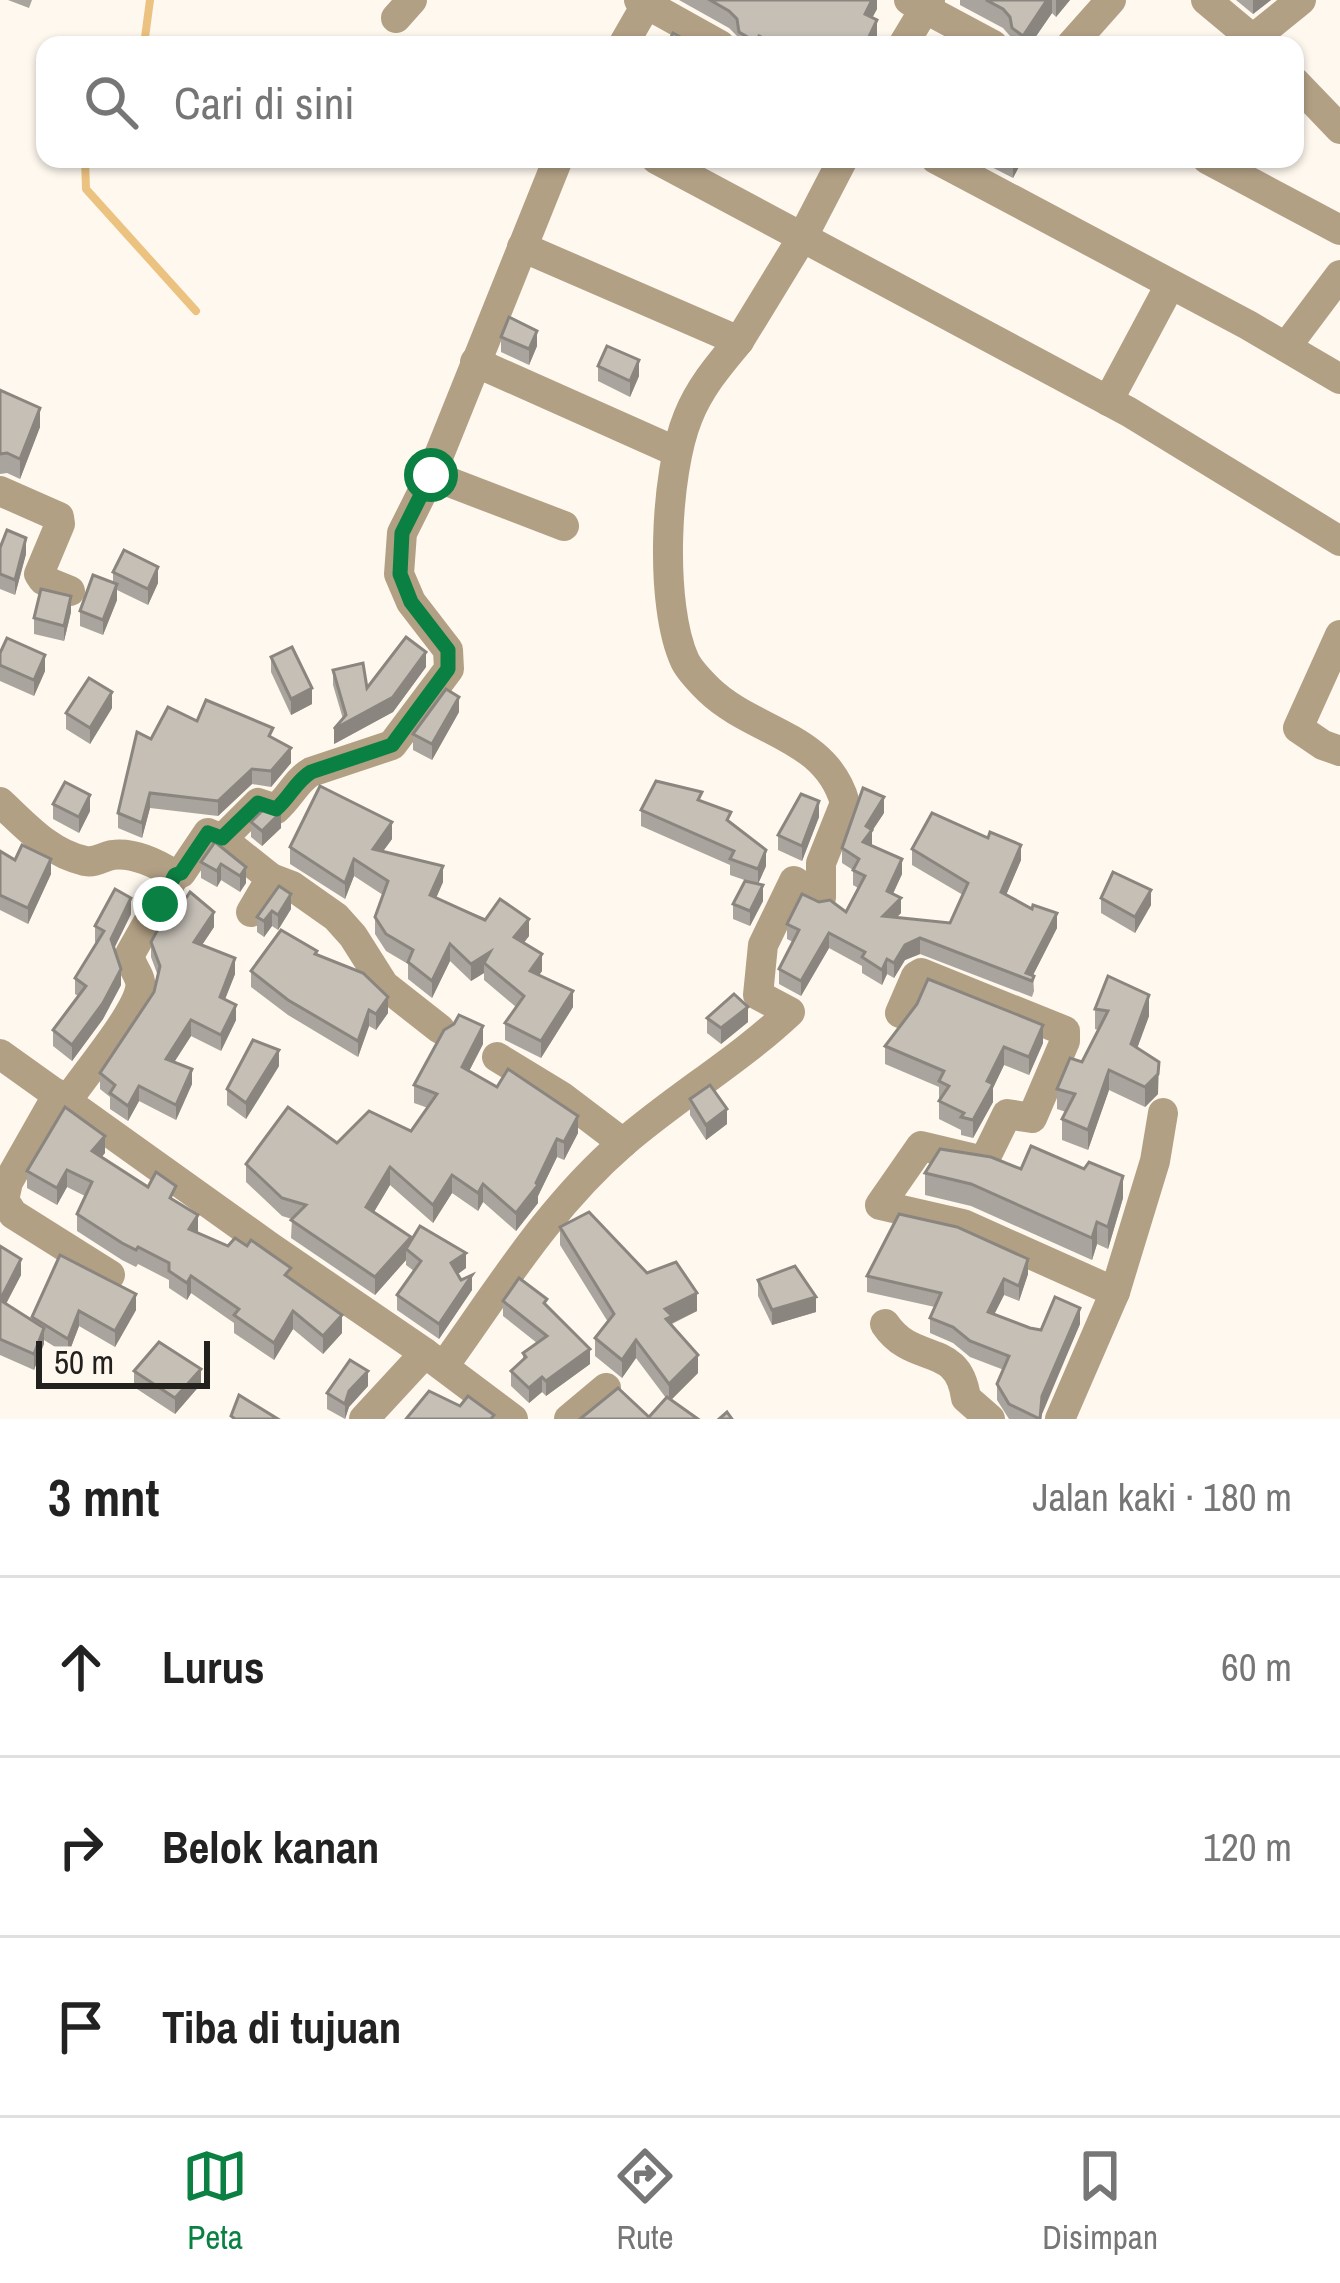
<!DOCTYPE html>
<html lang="id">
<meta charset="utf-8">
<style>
:root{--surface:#fff;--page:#f2f2f2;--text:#222;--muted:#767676;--line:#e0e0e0;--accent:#0b8043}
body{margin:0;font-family:"Archivo Narrow",sans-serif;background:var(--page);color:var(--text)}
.scale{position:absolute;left:36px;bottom:30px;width:174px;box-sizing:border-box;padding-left:12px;border:6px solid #23211e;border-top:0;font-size:33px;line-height:42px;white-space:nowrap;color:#23211e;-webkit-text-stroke:9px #fef8ef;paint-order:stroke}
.stop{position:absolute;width:36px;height:36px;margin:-27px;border:9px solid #0b8043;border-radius:50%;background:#fff}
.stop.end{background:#0b8043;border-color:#fff;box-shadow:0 3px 12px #0008}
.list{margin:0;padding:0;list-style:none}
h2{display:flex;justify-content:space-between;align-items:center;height:156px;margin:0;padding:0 48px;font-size:51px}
h2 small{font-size:39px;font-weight:400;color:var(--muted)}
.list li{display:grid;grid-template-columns:78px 1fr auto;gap:36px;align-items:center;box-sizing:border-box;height:180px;padding:0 48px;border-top:3px solid var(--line)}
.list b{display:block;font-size:45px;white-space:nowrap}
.list em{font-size:39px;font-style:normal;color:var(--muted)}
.icon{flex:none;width:66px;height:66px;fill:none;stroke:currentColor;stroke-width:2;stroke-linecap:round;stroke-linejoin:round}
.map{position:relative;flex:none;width:1340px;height:1419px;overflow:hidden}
.search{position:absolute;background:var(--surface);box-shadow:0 3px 9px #0004;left:36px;right:36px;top:36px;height:132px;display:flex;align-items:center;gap:30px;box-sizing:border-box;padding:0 42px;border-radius:24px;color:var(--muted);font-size:45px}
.sheet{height:696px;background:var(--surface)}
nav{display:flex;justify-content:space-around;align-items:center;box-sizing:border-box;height:168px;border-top:3px solid var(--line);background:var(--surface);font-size:33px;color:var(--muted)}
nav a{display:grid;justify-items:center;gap:6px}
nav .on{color:var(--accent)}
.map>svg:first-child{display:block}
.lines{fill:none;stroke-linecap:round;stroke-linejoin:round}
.stream{stroke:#ebc280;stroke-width:8}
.minor{stroke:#b2a085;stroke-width:30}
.wall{fill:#a9a49d}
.shaded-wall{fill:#8a867f}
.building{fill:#c5bfb6;stroke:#8a867f;stroke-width:3}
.route{stroke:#0b8043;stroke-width:15}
</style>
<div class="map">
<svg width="1340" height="1419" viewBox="0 0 1340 1419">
<rect width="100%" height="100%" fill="#fef8ef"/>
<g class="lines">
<g class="stream">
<path d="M144 45 150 0"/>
<path d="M85 159 86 189 196 311"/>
</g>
<g class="minor">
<path d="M639 0 720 45"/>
<path d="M909 0 993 45"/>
<path d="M1206 0 1260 45"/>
<path d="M396 18 412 0"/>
<path d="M1253 39 1301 0"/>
<path d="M623 45 646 5"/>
<path d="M903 45 930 0"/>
<path d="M1071 45 1111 0"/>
<path d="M1295 82 1340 129"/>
<path d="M558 159 431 475 564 526"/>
<path d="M656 159 1129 412 1340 541"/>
<path d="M936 159 1248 325 1340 379"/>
<path d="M1207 159 1340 230"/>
<path d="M522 247 739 341 802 238 843 159"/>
<path d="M1286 347 1340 275"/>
<path d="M475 362 677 452"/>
<path d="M1108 401 1170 285"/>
<path d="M0 491 59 517 60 524 39 574 43 580 70 591"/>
<path d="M1340 635 1298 728 1323 745 1340 751"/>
<path d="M0 802C26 826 49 853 85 861 96 863 102 857 112 855 133 852 158 864 175 875L181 873 208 833 222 839 258 803 276 809C290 797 296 781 311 772L392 745 449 669 448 650 411 602 399 574 402 533 431 475"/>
<path d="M222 839 271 878 251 912"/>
<path d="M271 878 292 886 336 917 353 936 384 985 440 1029"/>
<path d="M900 1013 916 976 921 973 1065 1031V1041L1032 1118 1007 1114 984 1161 921 1146 880 1205 963 1224 1115 1292 1060 1419"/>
<path d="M0 1054 270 1247 425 1353 513 1419"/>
<path d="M497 1057 561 1096 623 1143"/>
<path d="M58 1094 8 1182 4 1200 13 1214 110 1275"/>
<path d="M67 1101C84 1075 135 1016 140 989 143 976 130 968 130 954L175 875"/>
<path d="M1115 1292 1155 1161 1163 1113"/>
<path d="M885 1324C914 1367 958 1340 966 1398L990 1419"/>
<path d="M444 1366C500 1288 549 1207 623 1143 676 1097 738 1061 790 1012L758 995 763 945 794 881 821 898V863L845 803C826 735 753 733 708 689 700 681 690 671 685 661 659 605 665 473 688 417 700 387 719 365 739 341"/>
<path d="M364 1419 425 1353"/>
<path d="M569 1419 606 1388"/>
</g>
</g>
<g class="wall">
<path d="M8 0H32L29 8Z"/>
<path d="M679 0H877V9L872 18 877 37 873 45H738L737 36 729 28Z"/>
<path d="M960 0H1070L1056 17 1052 13 1030 45H1012L1010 36 1003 28 960 5Z"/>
<path d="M1236 0H1271L1253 14Z"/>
<path d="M717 159H738L734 168Z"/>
<path d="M976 159H1023L1013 178Z"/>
<path d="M501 337 537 346 529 365 501 352Z"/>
<path d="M598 366 639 376 630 397 598 381Z"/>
<path d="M0 390 40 427 20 479 7 473 0 474Z"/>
<path d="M0 548 26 554 15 595 0 589Z"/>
<path d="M113 572 158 583 148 605 117 590V600L103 635 80 626V611L113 583Z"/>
<path d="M71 612 64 641 34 634V618Z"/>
<path d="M0 653 45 671 34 696 0 681Z"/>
<path d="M271 657 312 704 291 715 271 672Z"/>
<path d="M426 667 393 712 334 744 343 719 333 685V670L367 688Z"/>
<path d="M112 708 90 744 66 729V713Z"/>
<path d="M459 712 432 760 413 750V734Z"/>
<path d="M197 721 273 738 291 763 271 787 252 784 218 816 150 808 142 838 118 828V813L151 739Z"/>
<path d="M702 802 731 823 766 866 758 884 763 901 750 926 733 919V904L753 883 730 875V865L641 826V810Z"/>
<path d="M53 804 90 811 79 833 53 819Z"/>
<path d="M884 813 872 831V846L902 874 893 894 901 913 896 918 950 923 963 895 912 865V849L1021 860 1006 895 1057 928 1033 975 1034 991 1032 997 920 954 905 960 894 978 887 974 882 985 862 973V966L829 948 801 996 779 984V969L793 942 787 939V924L819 902 846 912 858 888 853 885V870L842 863V848Z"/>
<path d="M819 817 802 861 778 850V835Z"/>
<path d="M251 822 281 828 262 846 251 837Z"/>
<path d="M392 839 383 851 443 882 436 898 529 936 524 943 542 971 539 975 573 1007 541 1058 505 1040V1023L516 1007 484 980V973L471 981 450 961 432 998 408 979V964L386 951 375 934V917L383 895 354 876 345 899 290 864V847Z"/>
<path d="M215 842 246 883 240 892 221 880 217 887 201 878V862Z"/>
<path d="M0 851 15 860 51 874 28 924 0 910Z"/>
<path d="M279 886 291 909 278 930 272 926 264 937 257 932V917Z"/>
<path d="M1101 898 1151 905 1135 933 1101 913Z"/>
<path d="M131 914 114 948 121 985 103 1019 72 1061 53 1046V1030L78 996 75 994V978L97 943 95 942V926Z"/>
<path d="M173 918 214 927 202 945 235 974 225 999 236 1020 221 1051 191 1036 174 1062 192 1084 176 1120 139 1101 128 1121 110 1109V1097L100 1089V1073L154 992 158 976 151 957V942Z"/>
<path d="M317 955 388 1013 376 1030 369 1026 358 1057 288 1015 251 987V971Z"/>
<path d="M1095 1009 1149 1016 1137 1048 1158 1094 1145 1107 1109 1090 1088 1150 1062 1140V1119L1066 1112 1057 1109V1089L1082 1062 1098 1030 1095 1029Z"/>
<path d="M707 1018 748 1022 721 1044 707 1033Z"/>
<path d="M1043 1043 1029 1075 1004 1065 993 1088V1102L973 1138 961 1135V1130L939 1119V1087L885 1064V1046Z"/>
<path d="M483 1044 469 1071 578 1133 564 1160 557 1157 538 1196V1203L516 1231 483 1202 478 1211 452 1193 433 1223 390 1185 374 1212 411 1241 466 1268 458 1274 472 1290 439 1339 397 1310V1295L414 1271 406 1265V1260L375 1295 291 1238 292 1219 282 1216 246 1182V1164L337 1143 411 1131 428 1108 414 1103V1085Z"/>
<path d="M279 1066 246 1119 227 1105V1089Z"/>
<path d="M690 1099 727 1124 706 1140 690 1115Z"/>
<path d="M105 1153 101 1157 148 1187 176 1202 198 1233 291 1279 342 1333 323 1354 293 1329 274 1360 234 1333V1323L191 1293 187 1300 169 1288V1280L138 1264 136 1267 122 1260 77 1231V1214L85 1196 67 1187 57 1205 27 1188V1171Z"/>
<path d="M1021 1169 1123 1198 1108 1249 1097 1244 1092 1260 971 1206 925 1195V1173Z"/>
<path d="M560 1227 647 1273 697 1311 672 1324 698 1373 671 1400 698 1419H580L649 1417 666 1398 636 1358 622 1378 595 1356V1338L608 1322 560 1245Z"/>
<path d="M0 1246 21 1275 6 1304 32 1321V1317L60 1255 136 1310 115 1347 79 1326 68 1355 44 1340 34 1370 0 1355Z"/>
<path d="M1028 1274 1019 1301 1004 1295 994 1314 1030 1328 1041 1330 1080 1324 1042 1411 1041 1419H1009L997 1400V1384L1004 1370 970 1357 953 1343 930 1333V1318L935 1307 867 1292V1276Z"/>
<path d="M758 1280 816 1312 772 1325 758 1296Z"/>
<path d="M503 1301 547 1306 590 1364 546 1396 542 1392 529 1403 511 1386V1371L523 1360V1353L537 1343 503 1316Z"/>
<path d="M134 1371 201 1384 175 1414 134 1387Z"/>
<path d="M368 1386 349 1407 345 1419 327 1409V1393Z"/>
</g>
<g class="shaded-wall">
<path d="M872 0H877V9L865 31V14Z"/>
<path d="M1047 0H1052V13L1030 45H1023V36Z"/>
<path d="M1056 0H1070L1056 17Z"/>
<path d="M1253 0H1271L1253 14Z"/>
<path d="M877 20V37L873 45H866Z"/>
<path d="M1015 159H1023L1013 178V164Z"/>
<path d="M537 331V346L529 365V349Z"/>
<path d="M639 360V376L630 397V381Z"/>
<path d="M40 408V427L20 479V459Z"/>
<path d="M26 538V554L15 595V580Z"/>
<path d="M158 567V583L148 605V589Z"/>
<path d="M117 584V600L103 635V620Z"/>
<path d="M71 596V612L64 641V626Z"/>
<path d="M426 652V667L393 712 334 744V729Z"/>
<path d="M45 655V671L34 696V680Z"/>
<path d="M312 688V704L291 715V699Z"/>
<path d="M112 692V708L90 744V728Z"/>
<path d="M459 697V712L432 760V744Z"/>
<path d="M291 748V763L271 787V771Z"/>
<path d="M252 769V784L218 816V801Z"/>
<path d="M150 793V808L142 838V823Z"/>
<path d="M90 795V811L79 833V817Z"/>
<path d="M884 797V813L872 831V845L863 857 866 826Z"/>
<path d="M819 801V817L802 861V846Z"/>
<path d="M281 812V828L262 846V831Z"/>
<path d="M392 822V839L373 865V849Z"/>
<path d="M1021 845V860L1001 907V892Z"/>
<path d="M766 850V866L758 884V869Z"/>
<path d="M51 859V874L28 924V908Z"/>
<path d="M354 859V876L345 899V883Z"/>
<path d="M902 859V874L887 906V891Z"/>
<path d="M221 864V880L217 887V871Z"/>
<path d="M443 866V882L430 912V895Z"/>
<path d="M246 867V883L240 892V876Z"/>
<path d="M763 885V901L750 926V911Z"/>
<path d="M1151 890V905L1135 933V917Z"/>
<path d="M291 894V909L278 930V915Z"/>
<path d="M131 898V914L111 955V939Z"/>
<path d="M901 898V913L883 931V916Z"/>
<path d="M272 911V926L264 937V921Z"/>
<path d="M214 912V927L194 957V942Z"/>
<path d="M1057 913V928L1030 981 1026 973Z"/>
<path d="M529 919V936L514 954V937Z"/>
<path d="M829 933V948L801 996V981Z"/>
<path d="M920 938V954L905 960 894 978V963L905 945Z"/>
<path d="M450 944V961L432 998V981Z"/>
<path d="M490 952 484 963V973L471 981V964Z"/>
<path d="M542 954V971L530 988V971Z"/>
<path d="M235 958V974L220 1012V997Z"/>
<path d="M887 959V974L882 985V970Z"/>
<path d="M121 969V985L103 1019 72 1061V1045Z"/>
<path d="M573 991V1007L541 1058V1041Z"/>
<path d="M1149 995V1016L1131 1065V1044Z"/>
<path d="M388 997V1013L376 1030V1014Z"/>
<path d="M236 1005V1020L221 1051V1035Z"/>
<path d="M748 1007V1022L721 1044V1028Z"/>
<path d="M369 1010V1026L358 1057V1041Z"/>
<path d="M191 1020V1036L166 1075V1059Z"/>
<path d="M1043 1025V1043L1029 1075V1057Z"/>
<path d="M483 1026V1044L462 1085V1067Z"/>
<path d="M1004 1047V1065L993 1088V1102L973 1138V1120L987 1081Z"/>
<path d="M279 1050V1066L246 1119V1103Z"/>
<path d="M1159 1062 1158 1094 1145 1107V1087Z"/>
<path d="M192 1069V1084L176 1120V1105Z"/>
<path d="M1109 1070V1090L1088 1150V1130Z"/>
<path d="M139 1086V1101L128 1121V1106Z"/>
<path d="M727 1109V1124L706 1140V1125Z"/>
<path d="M578 1116V1133L564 1160V1142Z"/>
<path d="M105 1136V1153L92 1169V1151Z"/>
<path d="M557 1139V1157L538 1196V1203L516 1231V1213L536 1183Z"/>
<path d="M390 1167V1185L366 1225V1207Z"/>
<path d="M67 1170V1187L57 1205V1188Z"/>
<path d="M452 1175V1193L433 1223V1205Z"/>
<path d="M1123 1176V1198L1108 1249V1227Z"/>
<path d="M483 1184V1202L478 1211V1193Z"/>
<path d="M198 1215V1232L189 1229Z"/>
<path d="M1097 1222V1244L1092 1260V1238Z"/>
<path d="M411 1237V1253L406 1249V1260L375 1295V1277Z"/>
<path d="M466 1253V1268L451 1279V1263Z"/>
<path d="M21 1259V1275L0 1315V1300Z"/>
<path d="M1028 1259V1274L1019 1301V1286Z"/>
<path d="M472 1275V1290L439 1339V1324Z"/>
<path d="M191 1276V1293L187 1300V1283Z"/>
<path d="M1004 1279V1295L988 1327V1312Z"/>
<path d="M697 1293V1311L672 1323V1334L666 1337 665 1309Z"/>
<path d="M136 1294V1310L115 1347V1331Z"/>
<path d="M816 1297V1312L772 1325V1310Z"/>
<path d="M1080 1308V1324L1040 1419 1042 1396Z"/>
<path d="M79 1311V1326L68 1355V1339Z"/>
<path d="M293 1311V1329L274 1360V1343Z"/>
<path d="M342 1315V1333L323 1354V1336Z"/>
<path d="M44 1328V1344L34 1370V1354Z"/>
<path d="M636 1340V1358L622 1378V1360Z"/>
<path d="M590 1349V1364L546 1396V1381Z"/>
<path d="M698 1355V1373L669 1402V1384Z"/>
<path d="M201 1369V1384L175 1414V1398Z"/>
<path d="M368 1371V1386L349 1407 345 1419V1404L349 1391Z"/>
<path d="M542 1377V1392L529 1403V1388Z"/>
</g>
<g class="building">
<path d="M710 0H872L865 14 877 20 866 43 858 39 855 45H777L759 36 756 42 739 32 737 19 729 11Z"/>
<path d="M986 0H1047L1023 36 1012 28 1010 17 1003 9Z"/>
<path d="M673 33 693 44 667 45Z"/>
<path d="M509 317 537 331 529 349 501 337Z"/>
<path d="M607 346 639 360 630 381 598 366Z"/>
<path d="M0 390 40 408 20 459 7 453 0 454Z"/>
<path d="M7 530 26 538 15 580 0 574V548Z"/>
<path d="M124 550 158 567 148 589 113 572Z"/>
<path d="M93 575 117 584 103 620 80 611Z"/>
<path d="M41 589 71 596 64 626 34 618Z"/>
<path d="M406 637 426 652 393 697 334 729 346 715 333 670 363 663 367 688Z"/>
<path d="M7 638 45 655 34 680 0 665V653Z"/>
<path d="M292 647 312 688 291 699 271 657Z"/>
<path d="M89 678 112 692 90 728 66 713Z"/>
<path d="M446 689 459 697 432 744 413 734Z"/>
<path d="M206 700 273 728 269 736 291 748 271 771 252 769 218 801 150 793 142 823 118 813 137 732 151 739 168 707 197 721Z"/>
<path d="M656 781 702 792 698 800 731 812 727 820 766 850 758 869 730 859 734 851 641 810Z"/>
<path d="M65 782 90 795 79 817 53 804Z"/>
<path d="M320 786 392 822 373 849 443 866 430 895 485 920 500 899 529 919 514 937 542 954 530 971 573 991 541 1041 505 1023 524 996 484 963 490 952 471 964 450 944 432 981 408 962 413 950 386 934 375 917 388 881 354 859 345 883 290 847Z"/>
<path d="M863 788 884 797 866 826 872 830 863 842 902 859 887 891 901 898 883 916 950 923 968 883 912 849 932 813 988 838 990 832 1021 845 1001 892 1032 909 1033 905 1057 913 1026 973 1034 976 1032 981 920 938 905 945 894 963 887 959 882 970 862 957 865 952 829 933 801 981 779 969 799 930 787 924 802 894 819 902 830 900 846 912 865 876 853 870 859 859 842 848Z"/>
<path d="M801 794 819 801 802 846 778 835Z"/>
<path d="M263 810 281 812 262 831 251 822Z"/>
<path d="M215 842 246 867 240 876 221 864 217 871 201 862Z"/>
<path d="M22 845 51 859 28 908 0 895V851L15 860Z"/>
<path d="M1113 872 1151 890 1135 917 1101 898Z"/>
<path d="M745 881 763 885 750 911 733 904Z"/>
<path d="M279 886 291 894 278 915 272 911 264 921 257 917Z"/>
<path d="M115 889 131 898 111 939 121 969 103 1003 72 1045 53 1030 86 986 75 978 104 931 95 926Z"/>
<path d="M190 892 214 912 194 942 235 958 220 997 236 1005 221 1035 191 1020 166 1059 192 1069 176 1105 139 1086 128 1106 110 1093 115 1085 100 1073 154 992 160 966 151 942 166 914 173 918Z"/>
<path d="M281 930 317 951 315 954 363 973 388 997 376 1014 369 1010 358 1041 288 1000 251 971Z"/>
<path d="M1108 976 1149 995 1131 1044 1159 1062 1158 1074 1145 1087 1109 1070 1088 1130 1062 1119 1075 1094 1057 1089 1070 1058 1082 1062 1108 1011 1095 1009Z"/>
<path d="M928 979 1043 1025 1029 1057 1004 1047 987 1081 993 1084 973 1120 961 1117 964 1113 939 1101 949 1086 939 1081 944 1071 885 1046 917 1004Z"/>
<path d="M734 994 748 1007 721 1028 707 1018Z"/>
<path d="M459 1015 483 1026 462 1067 497 1087 508 1069 578 1116 564 1142 557 1139 536 1183 538 1185 516 1213 483 1184 478 1193 452 1175 433 1205 390 1167 366 1207 411 1237 375 1277 291 1220 306 1205 282 1198 246 1164 288 1107 337 1143 369 1111 411 1131 437 1094 414 1085 444 1030 454 1024Z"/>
<path d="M253 1040 279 1050 246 1103 227 1089Z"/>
<path d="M710 1085 727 1109 706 1125 690 1099Z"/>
<path d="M65 1107 105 1136 92 1151 148 1187 156 1172 176 1186 170 1198 198 1215 189 1229 228 1246 235 1238 247 1246 251 1240 291 1268 285 1275 342 1315 323 1336 293 1311 274 1343 234 1315 239 1309 191 1276 187 1283 169 1271V1263L138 1247 136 1250 122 1243 77 1214 92 1182 67 1170 57 1188 27 1171Z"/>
<path d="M1031 1146 1084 1169 1089 1162 1123 1176 1108 1227 1097 1222 1092 1238 971 1184 925 1173 940 1149 991 1157 1021 1169Z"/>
<path d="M589 1212 647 1273 676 1262 697 1293 665 1309 672 1316 666 1319 698 1355 669 1384 636 1340 622 1360 595 1338 614 1314 560 1227Z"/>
<path d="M899 1214 957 1227 1028 1259 1019 1286 1004 1279 988 1312 1030 1328 1041 1330 1055 1297 1080 1308 1042 1396 1040 1419 1009 1404 997 1384 1009 1356 970 1341 953 1327 930 1318 941 1293 867 1276Z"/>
<path d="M420 1226 466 1253 451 1263 461 1280 472 1275 439 1324 397 1295 421 1261 406 1249Z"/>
<path d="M0 1246 21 1259 0 1300Z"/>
<path d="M60 1255 136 1294 115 1331 79 1311 68 1339 32 1317Z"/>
<path d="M795 1266 816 1297 772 1310 758 1280Z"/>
<path d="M519 1278 547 1299 544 1303 590 1349 546 1381 542 1377 529 1388 511 1371 526 1357 523 1353 547 1336 503 1301Z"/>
<path d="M0 1300 44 1328 34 1354 0 1339Z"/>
<path d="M159 1342 201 1369 175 1398 134 1371Z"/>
<path d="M350 1360 368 1371 349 1391 345 1404 327 1393Z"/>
<path d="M618 1388 649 1417 667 1397 698 1419H580Z"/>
<path d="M429 1391 460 1406 468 1396 494 1415 491 1419H406Z"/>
<path d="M239 1395 278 1419H235L231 1416Z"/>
<path d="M727 1412 732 1419H719Z"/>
</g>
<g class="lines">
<path class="route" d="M160 904 175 875 181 873 208 833 222 838 258 803 276 809C290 797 296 781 311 772L392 745 448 669V650L411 602 400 574 402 533 431 475"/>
</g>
</svg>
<div class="scale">50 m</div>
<div class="stop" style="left:431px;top:475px"></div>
<div class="stop end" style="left:160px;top:904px"></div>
<div class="search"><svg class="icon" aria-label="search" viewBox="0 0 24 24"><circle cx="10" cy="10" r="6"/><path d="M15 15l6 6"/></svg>Cari di sini</div>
</div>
<section class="sheet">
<h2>3 mnt<small>Jalan kaki · 180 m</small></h2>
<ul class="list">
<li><svg class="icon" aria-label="ahead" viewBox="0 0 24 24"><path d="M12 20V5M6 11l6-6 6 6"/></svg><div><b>Lurus</b></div><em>60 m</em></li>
<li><svg class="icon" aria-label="right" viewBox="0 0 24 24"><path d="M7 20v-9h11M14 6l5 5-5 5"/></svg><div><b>Belok kanan</b></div><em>120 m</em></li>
<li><svg class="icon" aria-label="arrive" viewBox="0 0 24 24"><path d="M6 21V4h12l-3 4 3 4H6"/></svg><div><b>Tiba di tujuan</b></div></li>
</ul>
</section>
<nav>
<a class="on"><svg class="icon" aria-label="map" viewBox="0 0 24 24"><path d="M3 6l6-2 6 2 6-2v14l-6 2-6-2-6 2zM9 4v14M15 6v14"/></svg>Peta</a>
<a><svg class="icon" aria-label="directions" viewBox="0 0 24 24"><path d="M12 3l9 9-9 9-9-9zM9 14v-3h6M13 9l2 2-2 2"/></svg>Rute</a>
<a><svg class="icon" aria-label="saved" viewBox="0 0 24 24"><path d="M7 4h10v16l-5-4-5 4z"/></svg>Disimpan</a>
</nav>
